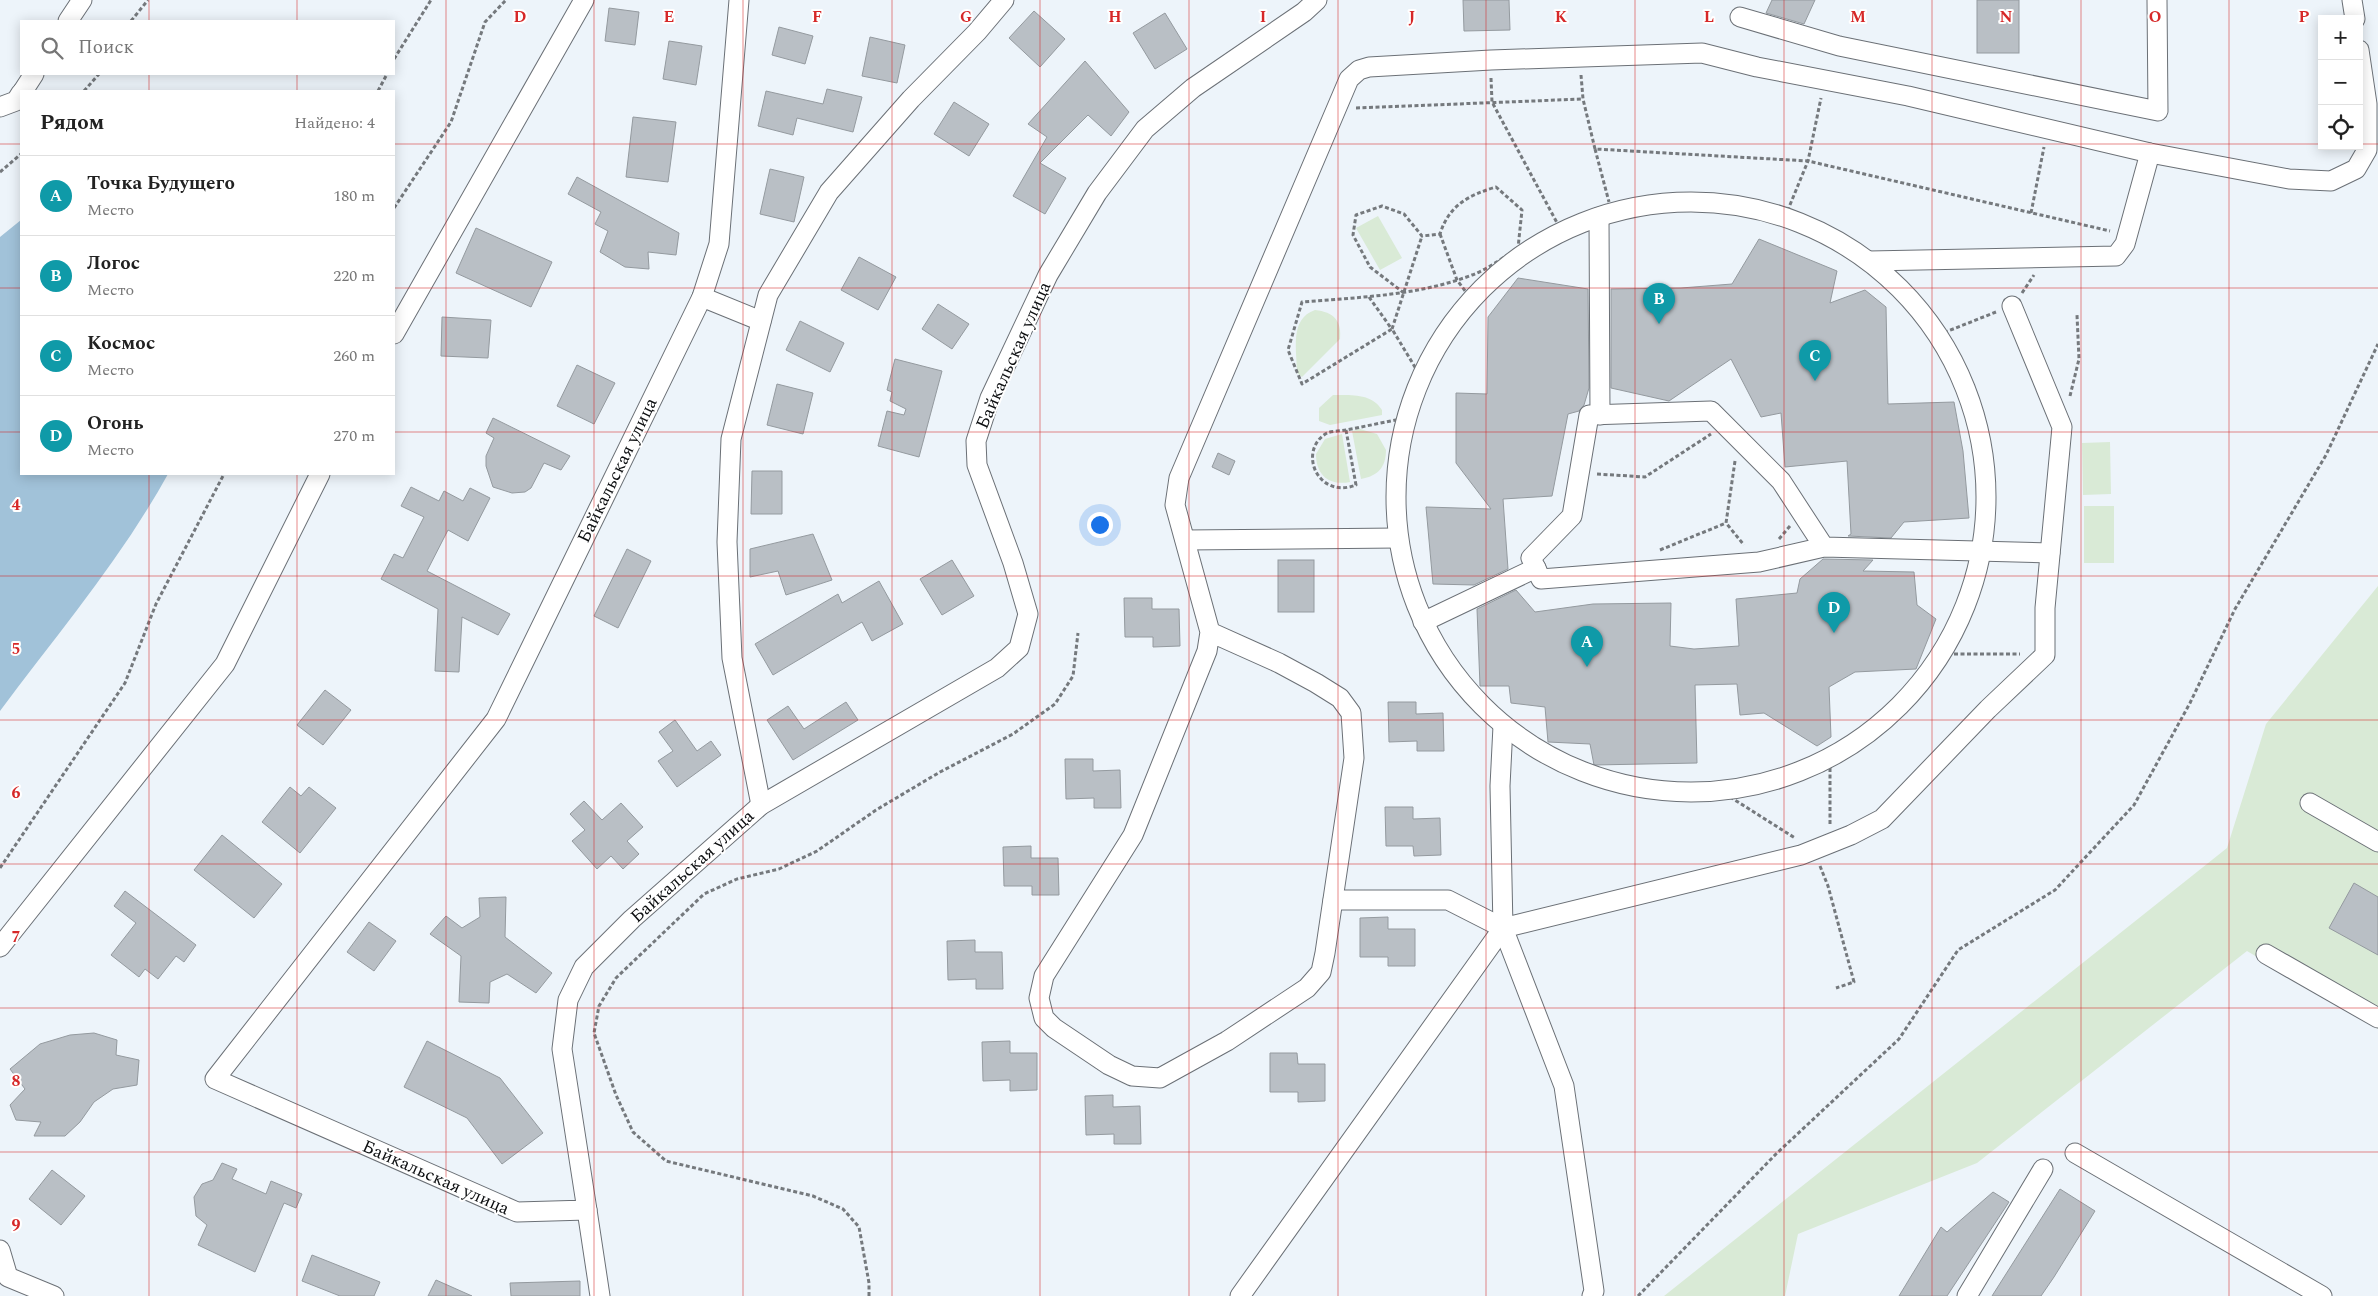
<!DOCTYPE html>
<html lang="ru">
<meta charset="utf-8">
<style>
:root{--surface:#fff;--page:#f2f2f2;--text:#222;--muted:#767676;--line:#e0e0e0;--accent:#944f23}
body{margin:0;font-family:Spectral,serif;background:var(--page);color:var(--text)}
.controls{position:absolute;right:15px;top:15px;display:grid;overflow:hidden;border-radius:0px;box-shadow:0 2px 12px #0003}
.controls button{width:45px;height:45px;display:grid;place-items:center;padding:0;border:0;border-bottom:1px solid var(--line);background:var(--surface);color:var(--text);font:25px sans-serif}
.you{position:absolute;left:1099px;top:524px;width:18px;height:18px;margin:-12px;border:4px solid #fff;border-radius:50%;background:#1a73e8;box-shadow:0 0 0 8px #1a73e833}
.badge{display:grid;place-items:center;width:32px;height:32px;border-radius:50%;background:var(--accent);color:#fff;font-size:16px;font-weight:700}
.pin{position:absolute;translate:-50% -41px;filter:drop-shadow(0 1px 2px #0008)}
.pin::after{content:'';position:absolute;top:26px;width:18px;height:15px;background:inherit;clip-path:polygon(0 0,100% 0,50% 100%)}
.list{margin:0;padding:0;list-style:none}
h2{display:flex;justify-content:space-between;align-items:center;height:65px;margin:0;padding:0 20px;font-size:21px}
h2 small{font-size:16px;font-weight:400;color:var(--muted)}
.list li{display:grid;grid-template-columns:32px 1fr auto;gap:15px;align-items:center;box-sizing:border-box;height:80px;padding:0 20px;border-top:1px solid var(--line)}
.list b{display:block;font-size:19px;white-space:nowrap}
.list p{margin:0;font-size:16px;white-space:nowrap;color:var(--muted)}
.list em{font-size:16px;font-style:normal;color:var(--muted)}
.icon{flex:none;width:28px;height:28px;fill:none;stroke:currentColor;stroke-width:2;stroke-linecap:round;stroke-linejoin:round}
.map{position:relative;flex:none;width:2378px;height:1296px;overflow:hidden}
.search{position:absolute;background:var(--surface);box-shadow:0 2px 12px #0003;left:20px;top:20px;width:375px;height:55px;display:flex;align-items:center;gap:12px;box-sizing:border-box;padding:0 18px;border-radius:0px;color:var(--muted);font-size:19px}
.panel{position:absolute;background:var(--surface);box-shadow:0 2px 12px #0003;left:20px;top:90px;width:375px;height:385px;border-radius:0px}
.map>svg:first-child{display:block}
.green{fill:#d9ead6}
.water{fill:#a1c2d9}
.building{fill:#b9bfc5;stroke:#949a9f}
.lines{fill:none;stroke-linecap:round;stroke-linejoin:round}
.minor-casing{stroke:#6b7076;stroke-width:21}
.path{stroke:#75797d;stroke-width:3;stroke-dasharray:4 2.5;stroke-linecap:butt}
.minor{stroke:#fff;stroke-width:19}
.grid{fill:none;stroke:#d62828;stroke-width:1;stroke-opacity:0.55}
.labels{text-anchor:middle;stroke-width:4;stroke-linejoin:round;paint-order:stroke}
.street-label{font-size:18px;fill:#0c0e10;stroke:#fff}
.grid-label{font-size:16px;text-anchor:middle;font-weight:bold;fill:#d62828;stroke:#fff;stroke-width:4;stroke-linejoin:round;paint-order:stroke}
</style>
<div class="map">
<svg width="2378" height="1296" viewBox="0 0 2378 1296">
<rect width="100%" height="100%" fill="#edf4fa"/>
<g class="green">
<path d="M1378 216 1402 258 1380 270 1356 228Z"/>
<path d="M1315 310C1334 312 1342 321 1340 339L1302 377 1297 373C1297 350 1289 319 1315 310Z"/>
<path d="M1333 395C1350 395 1372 393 1382 410V415L1330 425 1319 421V408Z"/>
<path d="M1360 429 1377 434 1386 450C1386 467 1378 476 1361 479L1352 431Z"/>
<path d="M1342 434 1350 482C1330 486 1316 476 1316 454L1325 439Z"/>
<path d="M2110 442 2111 494 2083 495 2082 443Z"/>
<rect x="2084" y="506" width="30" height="57"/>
<path d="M2378 586V1029L2247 951 1977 1163 1798 1234 1785 1296H1664L2227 848 2266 724Z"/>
</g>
<path class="water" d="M21 220V474H168C121 559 58 633 0 711V237Z"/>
<g class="building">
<path d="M1463 0H1509L1510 30 1464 31Z"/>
<path d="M1772 0H1815L1804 24 1766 13Z"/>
<rect x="1977" y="0" width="42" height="53"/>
<path d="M609 8 639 12 635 45 605 41Z"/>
<path d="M1034 11 1065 39 1040 67 1009 38Z"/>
<path d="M1165 13 1187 49 1155 69 1133 33Z"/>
<path d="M779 27 813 36 805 64 772 55Z"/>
<path d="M870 37 905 45 897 83 862 76Z"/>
<path d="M669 41 702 46 696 85 663 79Z"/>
<path d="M1085 61 1129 112 1111 136 1088 115 1040 163 1066 178 1045 214 1013 196 1047 137 1028 124Z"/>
<path d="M827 89 862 97 853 132 797 118 793 135 758 126 766 91 823 104Z"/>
<path d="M954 102 989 124 969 156 934 134Z"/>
<path d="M633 117 676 122 668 182 626 177Z"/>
<path d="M770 169 804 177 794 222 760 214Z"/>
<path d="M577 177 679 233 676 255 648 252 649 269 625 267 600 252 608 231 595 224 601 212 568 194Z"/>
<path d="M476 228 552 262 531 307 456 273Z"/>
<path d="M1759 239 1837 271 1830 303 1865 290 1886 307 1888 404 1954 402 1963 451 1969 518 1904 522 1891 538 1848 536 1851 534 1847 461 1785 467 1781 413 1761 417 1731 359 1669 401 1611 388V289L1681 288 1732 284Z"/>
<path d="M859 257 896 277 878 310 841 290Z"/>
<path d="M1518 278 1588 289 1589 388 1584 405 1579 411 1568 414 1552 496 1503 499 1508 569 1474 585 1433 584 1426 507 1491 509 1456 463V393L1487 394 1488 317Z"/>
<path d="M938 304 969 324 952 349 922 329Z"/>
<path d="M442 317 491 320 488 358 441 356Z"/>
<path d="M800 321 844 343 830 372 786 350Z"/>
<path d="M895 359 942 371 919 457 878 446 887 411 904 415 906 409 890 401 892 392 887 390Z"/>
<path d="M577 365 615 383 594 424 557 406Z"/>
<path d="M777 384 813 393 803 434 767 425Z"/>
<path d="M493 418 570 456 561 470 544 463 531 488 525 492 512 493 493 487 486 466V456L494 438 486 433Z"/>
<path d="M1218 453 1235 461 1229 475 1212 467Z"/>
<path d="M752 471H782V514H751Z"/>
<path d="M411 487 439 501 444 491 463 501 470 488 490 498 468 541 448 530 427 571 510 614 498 635 462 617 459 672 435 671 438 609 381 579 394 554 403 558 424 517 401 506Z"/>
<path d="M813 534 832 580 786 595 778 571 750 577V549Z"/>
<path d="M627 549 651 561 618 628 594 616Z"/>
<path d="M1823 559 1873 560 1863 571 1914 572 1917 605 1936 619 1916 669 1855 672 1829 687 1831 737 1817 746 1764 713 1740 715 1737 684 1695 685 1697 763 1594 765 1590 744 1548 742 1545 707 1511 703 1509 686H1480L1477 609 1516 590 1535 612 1593 604 1671 603 1670 646 1694 649 1739 646 1736 599 1797 593 1800 579Z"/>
<path d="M952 560 974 596 942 615 920 579Z"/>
<rect x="1278" y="560" width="36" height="52"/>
<path d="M879 581 903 624 872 641 862 622 773 675 755 644 838 594 842 603Z"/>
<path d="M1124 598H1152V609H1179L1180 646 1153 647V637H1125Z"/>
<path d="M325 690 351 710 323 745 297 725Z"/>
<path d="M846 702 858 720 793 760 767 720 788 706 804 729Z"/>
<path d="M1388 702H1416V714L1443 713 1444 751H1417V741L1389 742Z"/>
<path d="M675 720 697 751 711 741 721 755 677 787 658 761 673 751 659 732Z"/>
<path d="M1065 759H1093V771L1120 770 1121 808H1094V798L1066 799Z"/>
<path d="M290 787 301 796 309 787 336 808 300 853 262 822Z"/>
<path d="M584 801 602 820 621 803 643 827 627 841 639 854 623 869 611 856 597 869 572 841 585 830 570 814Z"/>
<path d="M1385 807H1413V819L1440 818 1441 855 1414 856 1413 846H1386Z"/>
<path d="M222 835 282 884 254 918 194 870Z"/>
<path d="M1031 846V858H1058L1059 895H1032V886H1004L1003 847Z"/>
<path d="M2354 883 2378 897V955L2329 928Z"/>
<path d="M125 891 196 945 184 962 176 956 158 979 145 969 139 977 111 955 136 923 114 906Z"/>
<path d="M506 897 505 937 552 973 536 993 507 974 490 982 489 1003 459 1002 461 956 430 934 446 916 462 928 480 917 479 898Z"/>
<path d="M1388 917V929H1415V966H1388V957H1360V918Z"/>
<path d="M369 922 396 941 374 971 347 952Z"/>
<path d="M975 940V952H1002L1003 989H976V979L948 980 947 941Z"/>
<path d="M94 1033 117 1040 116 1055 139 1060 137 1085 113 1089 94 1102 80 1122 65 1136H34L41 1122 16 1120 10 1105 25 1089 10 1069 40 1044 70 1035Z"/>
<path d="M427 1041 500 1078 543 1133 502 1164 467 1118 404 1087Z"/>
<path d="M1010 1041V1053H1037V1090L1010 1091V1080L983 1081 982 1042Z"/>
<path d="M1270 1053H1297L1298 1064H1325V1101L1298 1102V1092H1270Z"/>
<path d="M1113 1095V1107L1140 1106 1141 1144H1114V1134L1086 1135 1085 1096Z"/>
<path d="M222 1163 237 1169 232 1179 266 1194 271 1181 302 1194 296 1208 284 1203 255 1272 198 1245 207 1225 196 1216 194 1197 202 1184 213 1180Z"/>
<path d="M52 1170 85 1196 61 1225 29 1199Z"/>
<path d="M2060 1189 2095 1211 2054 1277 2041 1296H1992Z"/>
<path d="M1993 1192 2009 1202 1947 1296H1899L1941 1227 1947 1232Z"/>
<path d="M312 1255 380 1282 374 1296H340L302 1281Z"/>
<path d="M436 1280 472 1296H428Z"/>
<path d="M580 1281V1296H511L510 1283Z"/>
</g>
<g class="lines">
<defs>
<g id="minor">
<path d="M739 0 719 244 702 297 496 719 215 1079 517 1212 587 1210 562 1049 568 1000 584 967 632 919 761 805 997 668 1019 648 1028 614 1013 563 977 465 976 441 990 398 1048 275 1097 193 1145 129 1193 88 1304 12 1317 0"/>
<path d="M2352 0 2355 19"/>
<path d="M1740 17 1839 46 2158 111 2157 0"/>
<path d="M68 21 82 0"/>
<path d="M23 91 34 74"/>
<path d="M0 107 16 101 21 93"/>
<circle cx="1691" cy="497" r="295"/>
<path d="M1599 217 1600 415"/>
<path d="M1869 261 2116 256 2125 244 2150 153"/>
<path d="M702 297 761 321"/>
<path d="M394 334 584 0"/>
<path d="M1185 540 1398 538"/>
<path d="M1824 547 1781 481 1711 411 1589 415 1572 516 1531 558 1541 579 1759 562 1824 547 2050 553"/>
<path d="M1423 622 1536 568"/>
<path d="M1210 632 1279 663 1316 683 1340 698 1351 713 1354 758 1325 953 1321 972 1307 988 1227 1041 1160 1078 1132 1076 1109 1065 1054 1028 1044 1018 1039 998 1044 976 1133 835 1207 651 1210 632 1175 505 1179 478 1349 79 1359 70 1369 67 1491 60 1702 53 1757 67 1908 96 2150 153 2289 179 2331 181 2356 169 2367 150V104L2359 50"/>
<path d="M1503 726 1500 786 1503 928 1801 855 1851 835 1882 819 1988 709 2045 655V608L2062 427 2012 306"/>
<path d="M2310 803 2378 842"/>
<path d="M761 805 732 658 727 542 731 439 768 295 829 192 911 99 977 32 1004 0"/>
<path d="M1333 900H1448L1503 928 1564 1086 1594 1291 1592 1296"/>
<path d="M0 947 225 664 320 474"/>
<path d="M2266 954 2378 1018"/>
<path d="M2075 1153 2322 1296"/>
<path d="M587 1210 600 1296"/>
<path d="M0 1250 8 1277 54 1296"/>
<path d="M1240 1296 1503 928"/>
<path d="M1967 1296 2043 1169"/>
</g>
</defs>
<use href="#minor" class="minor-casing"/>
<g class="path">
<path d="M131 21 148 0"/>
<path d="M394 59 431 0"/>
<path d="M1581 75 1583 99 1595 149 1808 161 2110 231"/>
<path d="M1491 78 1492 102 1562 232"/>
<path d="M84 91 99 74"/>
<path d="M378 91 387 74"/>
<path d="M1356 108 1583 99"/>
<path d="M1595 149 1609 202"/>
<path d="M0 172 21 154"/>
<path d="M394 208 451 122 485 22 506 0"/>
<path d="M2031 213 2044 147"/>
<path d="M1785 217 1808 161 1821 98"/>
<path d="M1440 234 1457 280 1472 300"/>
<path d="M1404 293 1370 267 1353 235 1356 215 1382 206 1404 214 1422 236 1440 234C1449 205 1469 195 1496 187L1522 210 1518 248C1504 257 1488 269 1472 275 1417 296 1360 297 1302 302L1288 350 1302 384 1392 329 1421 377"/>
<path d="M2022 293 2034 275"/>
<path d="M1369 297 1391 328"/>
<path d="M1392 329 1422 236"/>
<path d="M1938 335 1996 312"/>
<path d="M2070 396 2079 359 2077 315"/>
<path d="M1346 430 1356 485C1317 500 1297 450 1327 433 1332 431 1341 431 1346 430 1366 426 1386 422 1406 418"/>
<path d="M1735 461 1726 523 1744 545"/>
<path d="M1597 474 1645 477 1711 434"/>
<path d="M1779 539 1790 526"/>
<path d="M1660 550 1726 523"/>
<path d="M1941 654H2020"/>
<path d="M1719 790 1795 838"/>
<path d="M1830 824V757"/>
<path d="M1820 866 1828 886 1854 982 1836 988"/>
<path d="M0 868 125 683 156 604 224 474"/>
<path d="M869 1296V1283L859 1227 843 1209 813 1196 666 1161 633 1132 616 1095 594 1033 599 1006 616 978 704 894 737 879 779 869 817 851 876 810 940 772 1013 734 1055 704 1073 676 1078 633"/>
<path d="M1638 1296 1776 1154 1899 1039 1958 950 2055 890 2134 805 2190 703 2235 609 2326 455 2378 344"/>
</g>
<use href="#minor" class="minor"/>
</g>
<path class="grid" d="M149 0V21M297 0V21M446 0V1296M594 0V1296M743 0V1296M892 0V1296M1040 0V1296M1189 0V1296M1338 0V1296M1486 0V1296M1635 0V1296M1784 0V1296M1932 0V1296M2081 0V1296M2229 0V1296M149 74V91M297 74V91M0 144H21M394 144H2322M2359 144H2378M0 288H21M394 288H2378M0 432H21M394 432H2378M149 474V1296M297 474V1296M0 576H2378M0 720H2378M0 864H2378M0 1008H2378M0 1152H2378"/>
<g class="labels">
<g class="street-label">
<text transform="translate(1013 355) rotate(-66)" y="6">Байкальская улица</text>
<text transform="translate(617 470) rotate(-64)" y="6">Байкальская улица</text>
<text transform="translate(692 866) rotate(-42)" y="6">Байкальская улица</text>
<text transform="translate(436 1177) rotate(24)" y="6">Байкальская улица</text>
</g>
</g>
<g class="grid-label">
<text x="520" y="22">D</text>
<text x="669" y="22">E</text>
<text x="817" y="22">F</text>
<text x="966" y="22">G</text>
<text x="1115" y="22">H</text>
<text x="1263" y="22">I</text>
<text x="1412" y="22">J</text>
<text x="1561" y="22">K</text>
<text x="1709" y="22">L</text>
<text x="1858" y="22">M</text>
<text x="2006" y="22">N</text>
<text x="2155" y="22">O</text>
<text x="2304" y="22">P</text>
<text x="16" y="510">4</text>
<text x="16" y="654">5</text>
<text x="16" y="798">6</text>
<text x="16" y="942">7</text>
<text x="16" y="1086">8</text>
<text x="16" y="1230">9</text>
</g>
</svg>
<div class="controls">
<button>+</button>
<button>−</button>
<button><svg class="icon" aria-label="locate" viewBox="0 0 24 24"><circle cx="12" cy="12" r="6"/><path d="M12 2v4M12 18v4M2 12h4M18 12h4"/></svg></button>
</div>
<div class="you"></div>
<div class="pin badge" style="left:1587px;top:667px;background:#0f9aa8">A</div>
<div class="pin badge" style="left:1659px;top:324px;background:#0f9aa8">B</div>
<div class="pin badge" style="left:1815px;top:381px;background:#0f9aa8">C</div>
<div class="pin badge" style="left:1834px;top:633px;background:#0f9aa8">D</div>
<div class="search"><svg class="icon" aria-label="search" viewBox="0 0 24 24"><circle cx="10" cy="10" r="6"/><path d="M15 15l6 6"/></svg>Поиск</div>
<section class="panel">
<h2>Рядом<small>Найдено: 4</small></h2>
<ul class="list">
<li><span class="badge" style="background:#0f9aa8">A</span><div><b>Точка Будущего</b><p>Место</p></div><em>180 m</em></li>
<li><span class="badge" style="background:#0f9aa8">B</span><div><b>Логос</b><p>Место</p></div><em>220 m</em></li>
<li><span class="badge" style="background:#0f9aa8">C</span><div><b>Космос</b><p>Место</p></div><em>260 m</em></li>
<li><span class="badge" style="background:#0f9aa8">D</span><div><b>Огонь</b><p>Место</p></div><em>270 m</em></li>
</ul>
</section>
</div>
